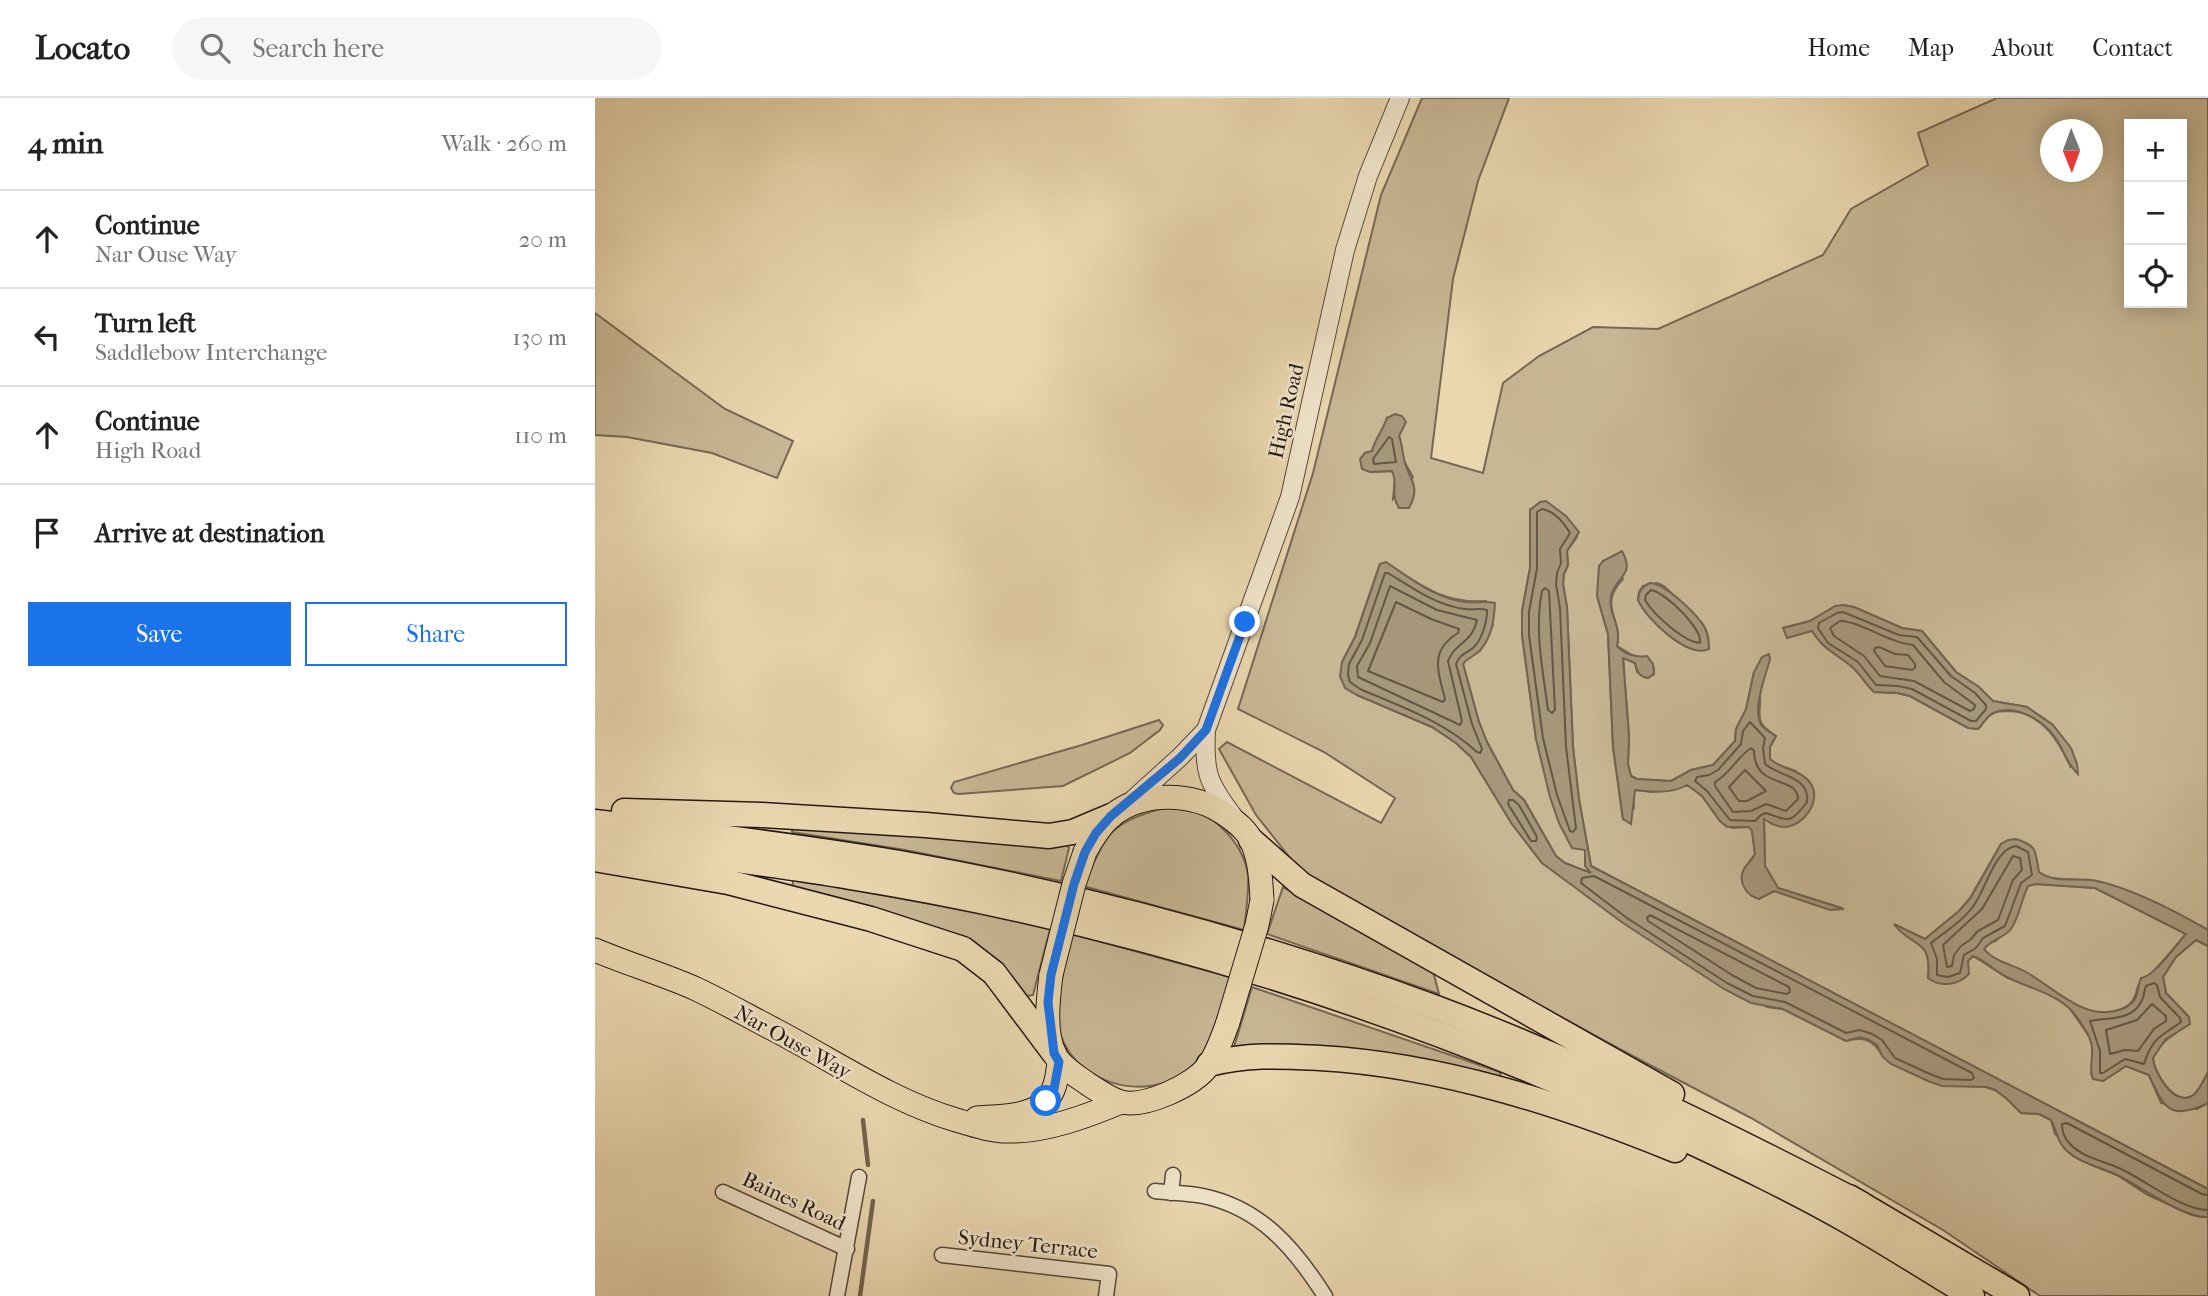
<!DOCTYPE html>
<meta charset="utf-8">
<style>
:root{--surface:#fff;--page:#f6f6f6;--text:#222;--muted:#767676;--line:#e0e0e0;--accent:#1a73e8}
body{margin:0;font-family:"IM FELL French Canon",serif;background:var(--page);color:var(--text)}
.controls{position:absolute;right:21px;top:21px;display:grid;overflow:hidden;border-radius:0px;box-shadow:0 4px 18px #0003}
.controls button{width:63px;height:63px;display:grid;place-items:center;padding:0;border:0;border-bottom:2px solid var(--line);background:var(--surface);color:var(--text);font:35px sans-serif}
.compass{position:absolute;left:1445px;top:21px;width:63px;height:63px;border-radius:50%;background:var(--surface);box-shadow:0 4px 18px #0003;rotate:179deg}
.stop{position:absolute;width:21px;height:21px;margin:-16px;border:5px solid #1a73e8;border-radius:50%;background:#fff}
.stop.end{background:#1a73e8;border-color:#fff;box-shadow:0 2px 7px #0008}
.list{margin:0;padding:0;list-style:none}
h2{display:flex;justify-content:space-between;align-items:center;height:91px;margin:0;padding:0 28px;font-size:30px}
h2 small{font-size:23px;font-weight:400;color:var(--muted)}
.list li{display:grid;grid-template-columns:46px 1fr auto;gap:21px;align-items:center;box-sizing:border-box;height:98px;padding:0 28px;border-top:2px solid var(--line)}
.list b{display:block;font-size:26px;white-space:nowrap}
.list p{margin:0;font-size:23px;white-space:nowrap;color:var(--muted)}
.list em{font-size:23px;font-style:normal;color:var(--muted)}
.actions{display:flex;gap:14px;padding:21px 28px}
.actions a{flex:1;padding:16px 0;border:2px solid var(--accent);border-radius:0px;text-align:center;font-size:24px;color:var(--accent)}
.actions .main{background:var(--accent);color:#fff}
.icon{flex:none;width:38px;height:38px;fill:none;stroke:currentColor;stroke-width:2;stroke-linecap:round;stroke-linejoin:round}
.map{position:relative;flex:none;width:1613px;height:1198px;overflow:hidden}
header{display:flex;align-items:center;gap:42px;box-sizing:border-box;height:98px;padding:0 35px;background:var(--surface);border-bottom:2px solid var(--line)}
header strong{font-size:33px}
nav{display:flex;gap:38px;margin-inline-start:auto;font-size:24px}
.search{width:490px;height:63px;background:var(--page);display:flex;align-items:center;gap:18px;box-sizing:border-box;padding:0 24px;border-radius:38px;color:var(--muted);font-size:26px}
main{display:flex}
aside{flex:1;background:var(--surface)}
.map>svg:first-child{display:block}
.green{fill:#c8b795;stroke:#766854;stroke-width:2;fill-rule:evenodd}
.water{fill:#a6967a;stroke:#726450;stroke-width:2;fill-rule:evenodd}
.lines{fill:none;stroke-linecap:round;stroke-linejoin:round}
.shore{stroke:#645746;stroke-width:2}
.stream{stroke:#726450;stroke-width:4.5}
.minor-casing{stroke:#55483a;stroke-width:17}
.tertiary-casing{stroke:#55483a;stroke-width:20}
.primary-casing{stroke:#231812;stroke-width:25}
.trunk-casing{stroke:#231812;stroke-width:27}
.minor{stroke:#f1e5cc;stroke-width:14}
.tertiary{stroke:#f1e5cc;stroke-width:18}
.primary{stroke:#ead7b0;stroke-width:23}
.trunk{stroke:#ead7b0;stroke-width:24}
.primary-bridge-casing{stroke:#231812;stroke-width:25;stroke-linecap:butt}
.primary-bridge{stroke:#ead7b0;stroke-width:23}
.route{stroke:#1a73e8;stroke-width:9}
.labels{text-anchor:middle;stroke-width:5;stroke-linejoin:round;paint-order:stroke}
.street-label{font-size:21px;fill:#231812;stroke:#f1e5cc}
</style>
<header>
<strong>Locato</strong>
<div class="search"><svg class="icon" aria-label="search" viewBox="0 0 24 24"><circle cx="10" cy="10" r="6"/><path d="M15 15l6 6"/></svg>Search here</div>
<nav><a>Home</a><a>Map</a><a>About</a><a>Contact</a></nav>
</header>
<main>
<aside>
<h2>4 min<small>Walk · 260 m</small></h2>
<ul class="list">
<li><svg class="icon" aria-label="ahead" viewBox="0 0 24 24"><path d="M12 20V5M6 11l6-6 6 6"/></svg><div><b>Continue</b><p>Nar Ouse Way</p></div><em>20 m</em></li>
<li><svg class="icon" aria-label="left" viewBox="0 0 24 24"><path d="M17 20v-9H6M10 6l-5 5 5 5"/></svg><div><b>Turn left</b><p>Saddlebow Interchange</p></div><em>130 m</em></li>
<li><svg class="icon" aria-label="ahead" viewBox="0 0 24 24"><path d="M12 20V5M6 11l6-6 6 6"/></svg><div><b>Continue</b><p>High Road</p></div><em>110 m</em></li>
<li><svg class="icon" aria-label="arrive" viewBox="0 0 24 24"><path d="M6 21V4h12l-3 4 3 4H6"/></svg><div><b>Arrive at destination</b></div></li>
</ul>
<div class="actions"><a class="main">Save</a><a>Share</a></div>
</aside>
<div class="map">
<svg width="1613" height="1198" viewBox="0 0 1613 1198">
<rect width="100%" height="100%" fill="#ead7b0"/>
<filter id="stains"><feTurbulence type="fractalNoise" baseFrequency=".00286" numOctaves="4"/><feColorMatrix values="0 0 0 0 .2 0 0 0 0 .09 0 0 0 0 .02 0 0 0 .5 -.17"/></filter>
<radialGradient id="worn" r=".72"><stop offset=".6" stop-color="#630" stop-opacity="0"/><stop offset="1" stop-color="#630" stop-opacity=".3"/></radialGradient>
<g class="green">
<path d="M827 0H914L883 83 858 181 836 360 888 375 908 285 944 258 998 229 1063 231 1228 157 1256 111 1333 67 1323 35 1402 0H1613V832L1559 804 1502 783 1452 780 1406 746 1375 800 1364 813 1330 841 1300 827C1320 850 1337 842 1333 879L1373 863 1378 858 1413 880 1450 893 1473 908 1496 941 1498 955 1496 976 1508 983 1531 968 1554 977 1566 1005 1602 1011 1613 1005V1091L996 768 984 701 978 649 972 509 968 486 969 476 973 467 972 453 982 439 935 412V470L927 513V537L941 641 990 752 998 776 970 765 961 758 929 702 918 692 892 644 884 624 868 566 871 561 885 553 898 527 891 503C849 506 825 487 791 465L785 466 760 539 747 564 762 597 837 629 861 645 876 659 917 726 947 765 1172 909 1188 911 1251 943C1270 938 1279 942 1288 959L1400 992 1411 1000 1426 1015 1444 1016 1456 1022 1460 1036 1496 1067 1522 1077 1553 1097 1597 1117 1613 1119V1198H1445L1348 1132 1156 1020 1032 955 711 780 661 717 624 651 632 644 786 725 800 700 729 654 643 611 718 375 786 97ZM1534 26H1587V205H1534ZM1456 32H1498V74H1456ZM792 320 804 337 809 363 818 379 798 401 800 379 797 373 775 374 770 355 778 353C779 343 788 332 792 320ZM1014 461 1028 481C1002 508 1028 520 1022 548L1059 570V576L1053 580 1042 574 1040 565 1028 559 1034 638 1033 666 1036 678 1042 681 1076 683 1096 672 1118 667 1140 643 1141 631 1151 612 1159 574C1161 581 1164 590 1165 598 1166 620 1158 623 1181 638L1175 649V661L1181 666 1201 673 1177 726 1169 720 1170 768 1183 790 1247 810 1179 793 1164 801 1149 771 1160 756 1157 733 1155 729 1137 730 1125 723 1107 698 1092 686 1058 694 1040 692 1038 697 1039 710 1028 721 1018 649 1013 536 1002 498 1008 463ZM1062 485 1069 488 1107 525 1043 502 1044 494 1048 488ZM1248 507 1259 509 1307 530 1327 533 1361 574 1384 589 1398 603 1432 609 1458 627 1476 670C1464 643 1447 615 1415 613 1408 613 1400 613 1394 618 1390 621 1387 627 1383 631L1373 630 1315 598 1302 595 1279 594C1270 586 1265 575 1256 568 1238 553 1231 554 1217 533L1188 530 1215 523Z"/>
<path d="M0 215 130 311 198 343 182 380 117 355 32 339 0 337Z"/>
<path d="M564 622 568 627 565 632 535 655 468 688 364 696 359 695 356 690 359 684 487 647Z"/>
<path d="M569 710C576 710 584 709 590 710 621 716 650 748 653 778 654 796 651 814 649 832L488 788C512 738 511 725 569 710Z"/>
<path d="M197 730 472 747 474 750 466 783 310 752 197 734Z"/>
<path d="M199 781 380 814 455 831 438 897 432 898 326 827 197 788Z"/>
<path d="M1440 786 1500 790 1591 836C1575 854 1561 873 1543 888 1540 901 1537 907 1524 912 1491 925 1459 890 1431 875 1418 867 1398 863 1389 851L1392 846 1401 843 1423 816 1426 801 1433 788Z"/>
<path d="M688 789 837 869 844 896 672 836Z"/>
<path d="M477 836 635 879C626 909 620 950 595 971 550 1008 472 984 463 926 459 897 471 864 477 836Z"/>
<path d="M1601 842 1613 848V974C1609 981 1605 993 1597 998 1578 1008 1559 974 1558 960 1567 938 1584 939 1594 919L1571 895 1568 879 1581 859Z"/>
<path d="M657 889 905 974 906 983 699 947 639 949Z"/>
</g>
<g class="water">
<path d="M800 316 807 318 811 324 804 338C807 345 807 353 809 361 813 381 827 387 814 410H804C794 394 804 387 797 373L775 374 767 371 765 361 770 355 777 353C779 343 788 332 792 320Z"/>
<path d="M951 403 971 418 984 434 972 453 973 467 969 476 968 486 972 509 978 649 984 701 996 768 1613 1091V1119C1590 1121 1546 1089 1524 1078 1507 1069 1484 1066 1470 1051 1461 1042 1462 1032 1456 1022L1444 1016 1426 1015 1411 1000 1400 992 1392 989 1347 988 1333 983 1296 966 1288 959 1282 947 1274 942 1265 939 1251 943 1188 911 1156 905 1129 891 1028 825 947 765 917 726 876 659 861 645 837 629 762 597 750 590 745 578 747 564 760 539 785 466 791 464C815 480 842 502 872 504 882 505 890 503 900 505 899 522 897 538 886 551 881 558 873 559 868 566L884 624 892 644 918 692 929 702 961 758 970 765 996 775 990 768V752L977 750 964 725 955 699 941 641 927 537V513L935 470V412L945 404Z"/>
<path d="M1027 453C1041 479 1020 478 1016 498 1013 518 1027 526 1022 548 1029 556 1041 560 1052 558L1058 566 1059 576 1053 580C1044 579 1042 573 1040 565L1028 560 1034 638 1033 666 1036 678 1042 681 1076 683 1096 672 1118 667 1140 643 1141 631 1151 611 1159 574 1167 559 1174 556 1175 561C1171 577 1156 613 1167 628 1170 632 1176 635 1181 638L1175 649V661C1187 672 1206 671 1216 686 1227 703 1208 729 1189 729 1182 729 1175 725 1169 721L1170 768 1183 790 1249 811 1235 812 1179 793 1164 801C1152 798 1142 784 1149 771 1152 765 1157 763 1160 756L1157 733 1154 729H1132L1125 723 1107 698 1092 687C1077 696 1058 694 1040 692L1036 726 1028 721 1018 649 1013 536 1002 498 1004 468 1008 463Z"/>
<path d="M1055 485C1069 485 1097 512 1106 524 1113 532 1114 541 1114 551 1093 561 1051 521 1043 502 1044 493 1046 489 1055 485Z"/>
<path d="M1248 507 1259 509 1307 530 1327 533 1361 574 1384 589 1398 603 1432 609 1458 627 1476 650 1482 666 1483 676C1472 666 1468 651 1460 639 1447 622 1420 605 1398 615 1392 618 1388 626 1383 631L1373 630 1315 598 1302 595 1279 594C1270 586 1265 575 1256 568 1238 553 1231 554 1217 533L1192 540 1188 530 1215 523 1240 508Z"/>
<path d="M1421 741C1443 748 1440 753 1444 774 1460 786 1483 779 1502 783 1538 791 1582 814 1613 832V848L1601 842 1581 859 1568 879 1571 895 1594 919 1595 926 1570 942 1558 960C1559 974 1578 1008 1597 998 1605 993 1609 981 1613 974V1005C1575 1024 1568 1009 1554 977L1531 968 1508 983 1498 981C1493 969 1500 956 1496 944 1494 937 1490 931 1486 925 1468 895 1438 893 1410 878 1398 872 1390 862 1378 858L1373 863 1374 876C1363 887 1346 890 1333 880 1337 838 1317 851 1299 826L1330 841 1364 813 1375 801 1406 746 1413 742ZM1440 786 1500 790 1591 836C1580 848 1560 878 1546 880 1543 887 1543 895 1540 901 1537 906 1532 909 1527 911 1491 925 1461 891 1431 874 1418 867 1398 863 1389 851 1395 842 1409 840 1416 831 1425 818 1426 802 1433 788Z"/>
</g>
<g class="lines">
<g class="shore">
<path d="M794 339 797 341 801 364 779 366 778 361Z"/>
<path d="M947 411C959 413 969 425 975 435L965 451 966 465 962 475 961 486 965 510 971 649 981 730 978 734 975 733 962 697 948 640 934 537V514L942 470V414Z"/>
<path d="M790 475H793C816 489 842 508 870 511 878 512 885 510 892 512 892 524 887 542 878 550 870 556 865 556 861 566L877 626 887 651 885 655 882 654C848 623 807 609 765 591L755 584 753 577 754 566 767 542Z"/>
<path d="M795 488 842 512 882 522C876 547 861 543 853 563L867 623 865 627 763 579 762 568 775 545Z"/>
<path d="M950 490 954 493 960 612 957 615 953 612C948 572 939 533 947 493Z"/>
<path d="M1056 492C1070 494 1108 531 1105 545 1089 544 1059 517 1050 502L1051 497Z"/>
<path d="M801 504 836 521 864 531 863 535C834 553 843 573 850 601L848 604 773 573Z"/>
<path d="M1248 514 1304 537 1322 539 1356 578 1380 595 1391 607V611L1381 623H1376L1317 591 1303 588 1281 587 1263 564 1233 545 1223 530 1224 525 1242 515Z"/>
<path d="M1245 523C1268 524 1291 544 1318 547L1349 584 1380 607 1379 611 1375 613 1319 583 1285 578 1269 558 1239 538 1235 530Z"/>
<path d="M1284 549 1300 556 1313 557 1320 566V570L1317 572 1290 568 1279 553 1280 550Z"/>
<path d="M1155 624 1170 640 1168 650 1170 666C1185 679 1215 678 1212 704 1196 726 1194 723 1171 715L1166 717 1160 723 1135 722 1112 693 1100 683 1102 679 1114 677 1123 672 1146 646 1148 633Z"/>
<path d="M1156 650 1159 653C1160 693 1202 676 1203 701L1191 713 1171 706 1156 713 1138 714 1120 688V684C1135 676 1142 659 1156 650Z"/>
<path d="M1150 672 1171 693 1152 703H1144L1134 689Z"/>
<path d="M914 702H918L924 707 942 739 941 743H936L913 706Z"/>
<path d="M1421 748 1433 754 1437 777 1426 785 1410 828 1388 840 1381 850 1369 857 1365 875 1353 879 1342 877V861L1336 845C1351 833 1371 821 1381 804 1391 789 1401 750 1421 748Z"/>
<path d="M1418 758 1425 760 1427 772 1418 782 1403 822 1383 833 1375 842 1366 848 1359 857 1357 868 1352 869 1348 847 1387 811Z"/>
<path d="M999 778 1377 975 1379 980 1376 982 1348 981 1335 976 1300 960 1287 942 1277 936 1265 932 1251 935 1190 904 1158 898 1132 885 1032 820 986 785 987 780Z"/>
<path d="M1055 817 1194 889 1195 894 1192 896 1161 890 1137 877 1053 823 1052 820Z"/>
<path d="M1559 885 1562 887 1565 899 1585 920 1586 924C1565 939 1557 940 1549 966L1530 961 1508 975H1505V953L1495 923C1511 919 1536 924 1546 904 1549 900 1549 893 1551 888Z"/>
<path d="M1557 906 1571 918V923L1559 931 1543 953 1530 952 1515 956 1511 932 1542 922Z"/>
<path d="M1613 1097 1607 1096 1472 1025 1467 1026C1467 1034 1469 1040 1475 1046 1487 1059 1508 1063 1524 1070 1549 1081 1586 1112 1613 1112"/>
</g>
<g class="stream">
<path d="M268 1022 273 1067"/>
<path d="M265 1198 278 1103"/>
</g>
<defs>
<g id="minor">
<path d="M560 1093C576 1095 593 1095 608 1098 666 1110 700 1151 730 1198"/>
<path d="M128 1094 252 1151"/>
<path d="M576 1095 578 1077"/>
<path d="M347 1157 514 1176 511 1198"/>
<path d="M242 1198 264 1079"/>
</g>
<g id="tertiary">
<path d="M532 707 585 659 611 632"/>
<path d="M638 718C612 684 609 674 611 632L695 399 750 152 773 78 805 0"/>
</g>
<g id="primary">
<path d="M490 754C497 741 504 729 515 719 547 692 599 694 631 717 641 724 652 732 657 744 665 762 666 783 667 802"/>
<path d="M0 852C33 866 67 876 99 890 127 903 153 918 180 932 241 964 295 1002 361 1022 378 1027 395 1033 413 1033 451 1034 492 1018 526 1004"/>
<path d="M456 877C453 901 449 935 460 957 467 970 482 978 493 986 502 992 515 1001 526 1004 550 1010 599 987 613 968 622 956 628 938 633 924"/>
<path d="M382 1020C408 1018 446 1020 458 992 462 983 463 973 464 964"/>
</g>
<g id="trunk">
<path d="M29 713 167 717 331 727 454 738 478 734 516 718"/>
<path d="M0 724C102 736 204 748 305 765 487 797 668 846 841 910 988 965 1127 1034 1266 1106"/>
<path d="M656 742 707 787 1077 996"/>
<path d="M0 745C32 746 63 752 95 756 148 763 202 770 255 779 532 824 799 907 1054 1024 1122 1056 1192 1088 1258 1126 1298 1149 1337 1174 1377 1198"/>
<path d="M0 761 133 784 276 821 368 851 399 875 459 955"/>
<path d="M614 966C653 956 685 958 725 960 847 967 967 1006 1080 1052"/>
<path d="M1254 1099 1422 1198"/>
</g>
</defs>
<use href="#minor" class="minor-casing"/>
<use href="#tertiary" class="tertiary-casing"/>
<use href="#primary" class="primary-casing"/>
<use href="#trunk" class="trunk-casing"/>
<use href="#minor" class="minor"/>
<use href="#tertiary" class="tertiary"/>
<use href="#primary" class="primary"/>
<use href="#trunk" class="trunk"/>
<defs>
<g id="primary-bridge">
<path d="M456 877 479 786 490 754"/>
<path d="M633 924 662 827 667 802"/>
</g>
</defs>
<use href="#primary-bridge" class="primary-bridge-casing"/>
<use href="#primary-bridge" class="primary-bridge"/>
</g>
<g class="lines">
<path class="route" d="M451 1003 459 991 464 964 459 955 453 904 456 877 479 786 490 754 501 735 516 718 585 660 611 632 650 524"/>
</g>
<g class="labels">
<g class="street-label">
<text transform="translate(691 313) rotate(-77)" y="7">High Road</text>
<text transform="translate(198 944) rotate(29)" y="7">Nar Ouse Way</text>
<text transform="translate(199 1103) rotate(25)" y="7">Baines Road</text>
<text transform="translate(433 1146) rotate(6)" y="7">Sydney Terrace</text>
</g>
</g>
<rect width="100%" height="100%" filter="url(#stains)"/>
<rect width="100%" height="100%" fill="url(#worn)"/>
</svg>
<div class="controls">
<button>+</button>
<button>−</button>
<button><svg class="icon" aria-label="locate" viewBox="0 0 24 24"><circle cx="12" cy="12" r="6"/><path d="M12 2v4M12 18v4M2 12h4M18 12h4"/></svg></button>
</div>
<svg class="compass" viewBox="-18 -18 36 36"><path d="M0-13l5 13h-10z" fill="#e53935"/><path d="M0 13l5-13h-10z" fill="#767676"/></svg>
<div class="stop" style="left:451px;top:1003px"></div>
<div class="stop end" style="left:650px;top:524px"></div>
</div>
</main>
